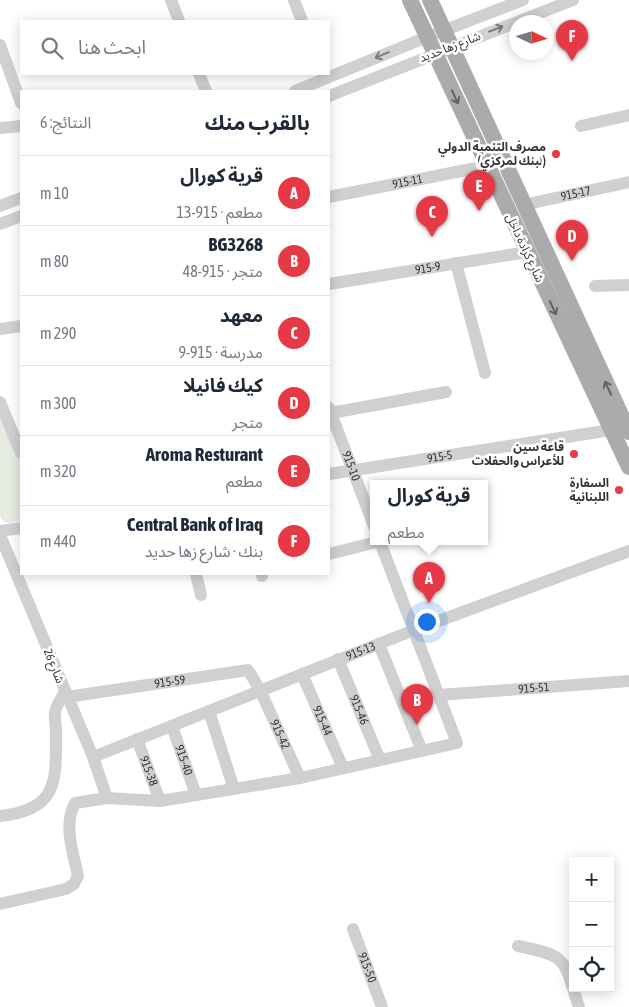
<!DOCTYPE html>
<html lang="ar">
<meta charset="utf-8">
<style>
:root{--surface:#fff;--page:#f6f6f7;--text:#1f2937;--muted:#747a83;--line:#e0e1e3;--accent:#e63946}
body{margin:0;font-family:"Asap Condensed","Noto Sans Arabic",sans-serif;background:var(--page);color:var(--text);direction:rtl}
.controls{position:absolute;right:15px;bottom:15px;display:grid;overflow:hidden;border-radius:0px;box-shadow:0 2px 12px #0003}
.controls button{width:45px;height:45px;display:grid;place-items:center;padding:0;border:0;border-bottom:1px solid var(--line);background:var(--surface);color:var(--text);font:25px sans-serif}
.compass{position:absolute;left:509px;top:15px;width:45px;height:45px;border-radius:50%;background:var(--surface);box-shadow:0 2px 12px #0003;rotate:94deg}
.you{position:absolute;left:426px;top:621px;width:18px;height:18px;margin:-12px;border:4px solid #fff;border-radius:50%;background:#1a73e8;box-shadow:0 0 0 8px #1a73e833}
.badge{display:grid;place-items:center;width:32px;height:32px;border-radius:50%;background:var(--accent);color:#fff;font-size:16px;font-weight:700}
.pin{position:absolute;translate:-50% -41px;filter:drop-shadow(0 1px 2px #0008)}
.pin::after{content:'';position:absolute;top:26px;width:18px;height:15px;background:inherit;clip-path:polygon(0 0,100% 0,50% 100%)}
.popup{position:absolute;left:370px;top:480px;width:118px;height:65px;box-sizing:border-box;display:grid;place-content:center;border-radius:0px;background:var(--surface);filter:drop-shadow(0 1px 4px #0005);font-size:16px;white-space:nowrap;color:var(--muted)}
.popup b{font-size:19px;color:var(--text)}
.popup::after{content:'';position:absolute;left:50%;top:100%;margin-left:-10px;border:10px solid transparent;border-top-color:var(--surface)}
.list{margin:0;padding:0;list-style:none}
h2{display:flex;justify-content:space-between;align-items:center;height:65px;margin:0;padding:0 20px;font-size:21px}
h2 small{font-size:16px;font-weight:400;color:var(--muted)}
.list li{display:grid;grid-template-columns:32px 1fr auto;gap:15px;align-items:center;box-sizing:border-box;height:70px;padding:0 20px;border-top:1px solid var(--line)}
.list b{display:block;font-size:19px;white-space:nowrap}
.list p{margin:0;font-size:16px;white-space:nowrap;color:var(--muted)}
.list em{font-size:16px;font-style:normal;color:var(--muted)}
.icon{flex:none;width:28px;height:28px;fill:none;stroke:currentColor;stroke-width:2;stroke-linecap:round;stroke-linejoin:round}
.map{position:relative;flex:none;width:629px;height:1007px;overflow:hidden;direction:ltr}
.search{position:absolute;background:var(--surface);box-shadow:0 2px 12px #0003;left:20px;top:20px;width:310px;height:55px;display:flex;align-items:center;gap:12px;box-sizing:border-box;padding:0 18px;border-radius:0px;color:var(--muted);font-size:19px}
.panel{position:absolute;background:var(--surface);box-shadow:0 2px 12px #0003;left:20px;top:90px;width:310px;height:485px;border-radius:0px;direction:rtl}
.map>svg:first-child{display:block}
.green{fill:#e6ecdf}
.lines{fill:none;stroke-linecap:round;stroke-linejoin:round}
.minor{stroke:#d0d0d0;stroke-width:12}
.major{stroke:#ababab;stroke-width:16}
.oneway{stroke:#7a7a7a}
.oneway2{stroke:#636363}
.poi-dot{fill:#e63946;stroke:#fff;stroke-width:2}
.labels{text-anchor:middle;stroke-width:5;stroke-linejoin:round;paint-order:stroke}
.street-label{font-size:12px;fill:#333;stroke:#fff}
.poi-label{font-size:12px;font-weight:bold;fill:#333;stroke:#fff;text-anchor:end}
</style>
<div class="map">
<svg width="629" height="1007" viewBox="0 0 629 1007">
<rect width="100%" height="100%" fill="#fff"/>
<path class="green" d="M0 413 21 464V521L8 523 3 521 0 516Z"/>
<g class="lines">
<g class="minor">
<path d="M171 0 179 21"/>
<path d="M294 0 302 21"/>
<path d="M0 45 21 103"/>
<path d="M199 74 206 91"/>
<path d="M295 91 427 37 523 0"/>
<path d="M329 96 573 0"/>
<path d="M581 126 629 115"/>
<path d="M0 128 21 126"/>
<path id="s1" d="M329 197 487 166"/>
<path id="s2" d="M523 205 629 182"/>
<path d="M0 206 21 198"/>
<path d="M0 224 21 216"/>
<path d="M456 263 485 373"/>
<path id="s3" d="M329 284 527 252"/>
<path d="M595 286 629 285"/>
<path d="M0 329 21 326"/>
<path d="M0 402 21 453"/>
<path id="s4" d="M329 408 374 526"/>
<path d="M331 413 446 392"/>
<path id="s5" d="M329 474 611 430"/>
<path d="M0 531 21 528"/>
<path d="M0 535 93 757 107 798"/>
<path d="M329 554 377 542"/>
<path d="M196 574 201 595"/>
<path d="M262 574V576"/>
<path d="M379 644 422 751"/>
<path id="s6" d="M338 659 380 760"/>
<path id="s7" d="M302 674 343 768"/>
<path id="s8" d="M439 695 629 681"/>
<path id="s9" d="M67 697 248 670 260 690 300 778"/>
<path d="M209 711 234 789"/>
<path id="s10" d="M172 726 196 795"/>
<path id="s11" d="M137 739 160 801"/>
<path id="s12" d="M93 757 414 630 629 551"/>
<path d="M0 816C60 810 56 779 56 729 56 724 54 718 55 713 56 706 61 698 65 692"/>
<path d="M0 904 66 889 74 884 78 876C73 852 63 825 75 803L107 798 160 801 300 778 457 743 380 542"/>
<path id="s13" d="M353 929 382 1007"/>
<path d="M518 946C570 956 563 960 579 1007"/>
</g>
<g class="major">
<path d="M410 0 629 467"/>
<path d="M430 0 629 432"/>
</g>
</g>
<defs><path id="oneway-shaft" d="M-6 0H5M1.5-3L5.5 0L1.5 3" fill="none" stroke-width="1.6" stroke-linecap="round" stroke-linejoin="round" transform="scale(1.25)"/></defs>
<g class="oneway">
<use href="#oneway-shaft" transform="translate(496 29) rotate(-21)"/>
<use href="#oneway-shaft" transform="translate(382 55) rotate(157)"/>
</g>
<g class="oneway2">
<use href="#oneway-shaft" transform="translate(455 97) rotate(65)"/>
<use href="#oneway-shaft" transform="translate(553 308) rotate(65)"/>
<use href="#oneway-shaft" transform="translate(608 388) rotate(-115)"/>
</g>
<g class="poi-dot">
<circle cx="556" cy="154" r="5"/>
<circle cx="574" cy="454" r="5"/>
<circle cx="619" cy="490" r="5"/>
</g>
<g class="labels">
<g class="street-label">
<text transform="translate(450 47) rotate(-21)" y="4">شارع زها حديد</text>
<text dy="4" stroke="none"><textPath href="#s1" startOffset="80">915-11</textPath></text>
<text dy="4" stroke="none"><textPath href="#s2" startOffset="54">915-17</textPath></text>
<text transform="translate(525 248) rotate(65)" y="4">شارع كرادة داخل</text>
<text dy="4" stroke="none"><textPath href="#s3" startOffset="100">915-9</textPath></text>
<text dy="4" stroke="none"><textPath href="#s5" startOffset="112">915-5</textPath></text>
<text dy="4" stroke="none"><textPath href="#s4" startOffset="62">915-10</textPath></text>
<text dy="4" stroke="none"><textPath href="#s12" startOffset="288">915-13</textPath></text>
<text transform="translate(54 666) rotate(68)" y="4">شارع 26</text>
<text dy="4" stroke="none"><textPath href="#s9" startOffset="104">915-59</textPath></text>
<text dy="4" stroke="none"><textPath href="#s8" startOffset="95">915-51</textPath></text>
<text dy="4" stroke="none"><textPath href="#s6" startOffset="55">915-46</textPath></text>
<text dy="4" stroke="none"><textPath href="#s7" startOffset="51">915-44</textPath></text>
<text dy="4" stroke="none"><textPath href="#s9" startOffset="255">915-42</textPath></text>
<text dy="4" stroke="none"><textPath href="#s10" startOffset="36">915-40</textPath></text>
<text dy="4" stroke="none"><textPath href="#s11" startOffset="34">915-38</textPath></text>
<text dy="4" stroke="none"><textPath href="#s13" startOffset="41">915-50</textPath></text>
</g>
<g class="poi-label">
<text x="546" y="151">مصرف التنمية الدولي<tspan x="546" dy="14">(لبنك لمركزي)</tspan></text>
<text x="564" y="451">قاعة سين<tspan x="564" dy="14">للأعراس والحفلات</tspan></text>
<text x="609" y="487">السفارة<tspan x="609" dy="14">اللبنانية</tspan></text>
</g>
</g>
</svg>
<div class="controls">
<button>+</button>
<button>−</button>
<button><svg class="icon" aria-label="locate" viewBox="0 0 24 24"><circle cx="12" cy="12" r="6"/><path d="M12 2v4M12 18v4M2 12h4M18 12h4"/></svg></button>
</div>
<svg class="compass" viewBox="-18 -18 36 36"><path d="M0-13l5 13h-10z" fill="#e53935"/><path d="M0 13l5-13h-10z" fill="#747a83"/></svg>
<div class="you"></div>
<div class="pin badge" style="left:429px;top:603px">A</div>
<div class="popup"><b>قرية كورال</b>مطعم</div>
<div class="pin badge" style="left:417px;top:725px">B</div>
<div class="pin badge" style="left:432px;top:237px">C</div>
<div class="pin badge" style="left:572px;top:261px">D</div>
<div class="pin badge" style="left:479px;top:211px">E</div>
<div class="pin badge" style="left:572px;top:61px">F</div>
<div class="search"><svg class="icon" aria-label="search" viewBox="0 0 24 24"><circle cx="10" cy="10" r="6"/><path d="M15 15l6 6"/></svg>ابحث هنا</div>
<section class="panel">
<h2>بالقرب منك<small>النتائج: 6</small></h2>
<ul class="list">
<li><span class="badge">A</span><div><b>قرية كورال</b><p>مطعم · 915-13</p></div><em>10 m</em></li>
<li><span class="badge">B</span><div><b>BG3268</b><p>متجر · 915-48</p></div><em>80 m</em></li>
<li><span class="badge">C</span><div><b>معهد</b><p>مدرسة · 915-9</p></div><em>290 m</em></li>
<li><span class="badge">D</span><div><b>كيك فانيلا</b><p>متجر</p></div><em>300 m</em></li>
<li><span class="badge">E</span><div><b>Aroma Resturant</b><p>مطعم</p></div><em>320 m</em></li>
<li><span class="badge">F</span><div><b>Central Bank of Iraq</b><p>بنك · شارع زها حديد</p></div><em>440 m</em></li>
</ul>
</section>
</div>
